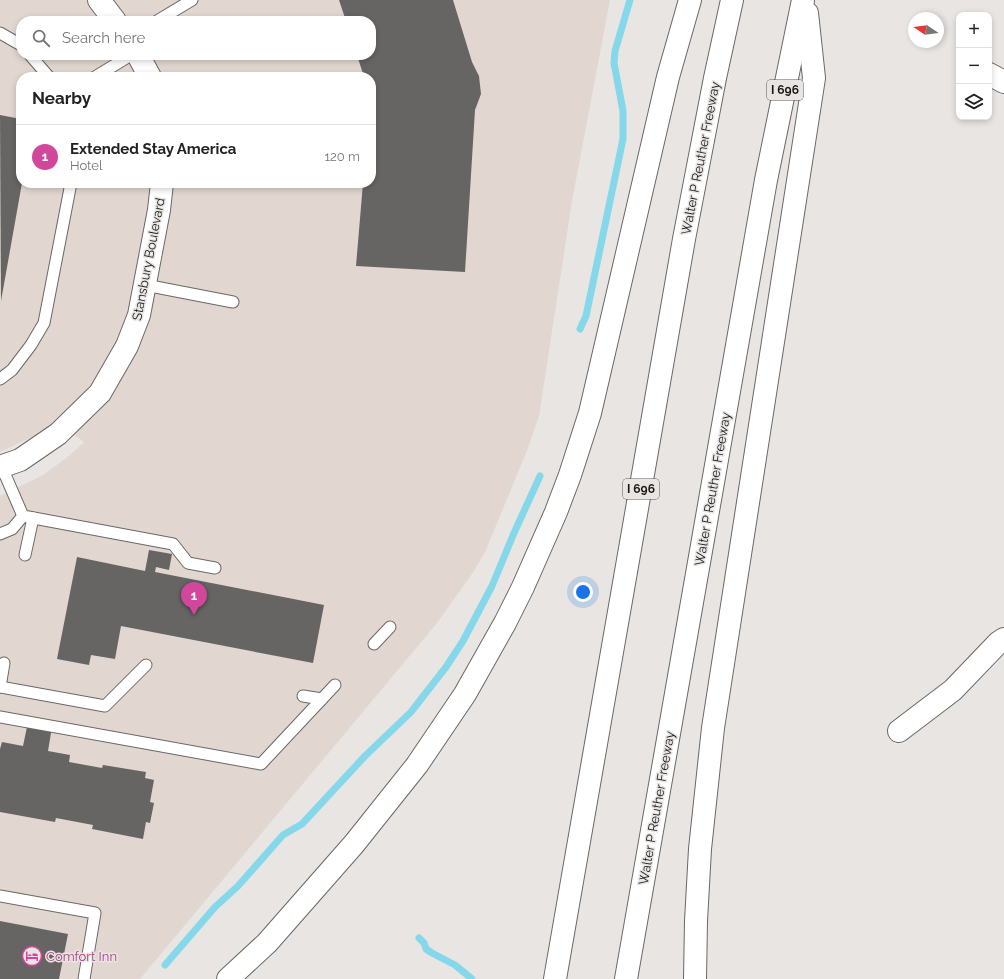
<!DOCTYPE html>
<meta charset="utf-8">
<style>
:root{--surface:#fff;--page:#f6f6f6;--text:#222;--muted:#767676;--line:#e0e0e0;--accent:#4545bb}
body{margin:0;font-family:Raleway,sans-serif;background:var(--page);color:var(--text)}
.controls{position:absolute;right:12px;top:12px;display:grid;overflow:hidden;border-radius:8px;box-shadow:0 2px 6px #0003}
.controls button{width:36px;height:36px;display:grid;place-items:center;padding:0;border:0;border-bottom:1px solid var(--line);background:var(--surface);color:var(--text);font:20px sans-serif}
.compass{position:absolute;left:908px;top:12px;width:36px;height:36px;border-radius:50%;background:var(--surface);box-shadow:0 2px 6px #0003;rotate:283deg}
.you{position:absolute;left:583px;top:592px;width:14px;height:14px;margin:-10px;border:3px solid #fff;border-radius:50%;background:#1a73e8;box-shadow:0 0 0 6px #1a73e833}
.badge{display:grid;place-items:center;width:26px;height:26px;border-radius:50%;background:var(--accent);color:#fff;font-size:13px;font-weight:700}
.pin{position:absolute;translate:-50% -33px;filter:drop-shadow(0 1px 2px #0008)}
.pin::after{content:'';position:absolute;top:21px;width:14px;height:12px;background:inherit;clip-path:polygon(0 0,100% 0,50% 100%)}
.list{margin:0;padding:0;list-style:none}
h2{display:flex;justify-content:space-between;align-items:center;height:52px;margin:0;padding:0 16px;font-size:17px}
h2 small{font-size:13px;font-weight:400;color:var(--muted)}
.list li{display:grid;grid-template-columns:26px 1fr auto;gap:12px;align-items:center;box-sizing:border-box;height:64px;padding:0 16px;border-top:1px solid var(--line)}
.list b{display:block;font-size:15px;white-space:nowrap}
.list p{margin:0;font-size:13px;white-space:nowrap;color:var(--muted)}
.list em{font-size:13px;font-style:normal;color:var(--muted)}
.icon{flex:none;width:22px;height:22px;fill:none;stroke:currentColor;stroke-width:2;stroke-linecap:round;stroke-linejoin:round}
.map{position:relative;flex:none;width:1004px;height:979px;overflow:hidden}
.search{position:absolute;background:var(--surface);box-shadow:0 2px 6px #0003;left:16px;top:16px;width:360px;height:44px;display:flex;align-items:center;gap:10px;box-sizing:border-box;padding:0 14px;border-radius:16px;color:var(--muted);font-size:15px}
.panel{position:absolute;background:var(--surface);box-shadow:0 2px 6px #0003;left:16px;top:72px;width:360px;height:116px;border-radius:16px}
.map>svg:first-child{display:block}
.built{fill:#e1d7d0;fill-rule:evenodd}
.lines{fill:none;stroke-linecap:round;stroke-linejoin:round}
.stream{stroke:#84d8ea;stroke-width:7}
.building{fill:#676563}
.service-casing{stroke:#6a6866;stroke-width:13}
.minor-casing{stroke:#6a6866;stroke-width:24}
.motorway-casing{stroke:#6a6866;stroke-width:24}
.service{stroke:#fff;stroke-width:11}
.minor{stroke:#fff;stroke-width:22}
.motorway{stroke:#fff;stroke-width:22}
.labels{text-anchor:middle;stroke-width:3;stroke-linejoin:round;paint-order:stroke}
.shield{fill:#e8e5e3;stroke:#565554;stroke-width:1}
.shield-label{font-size:12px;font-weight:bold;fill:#181716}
.street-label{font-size:13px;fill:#181716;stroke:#e8e5e3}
.hotel-label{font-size:13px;fill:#b23c85;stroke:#e8e5e3;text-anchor:start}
</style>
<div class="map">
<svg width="1004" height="979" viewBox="0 0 1004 979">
<rect width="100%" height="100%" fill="#e8e5e3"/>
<path class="built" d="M0 0H610L572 201 539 416 528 448 486 550 474 571 437 623 140 979H0V496L43 475 69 456 84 442 55 422 32 437 0 452ZM21 21H371V55H21ZM21 77H371V183H21Z"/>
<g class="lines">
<g class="stream">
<path d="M580 329 586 316 623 139V111L614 63 615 51 630 0"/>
<path d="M419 938 424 943 426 949 432 953 455 965 472 979"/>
<path d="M165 965 215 907 238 886 283 835 302 824 365 756 411 712 446 667 463 641 492 586 514 533 540 476"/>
</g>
</g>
<g class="building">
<path d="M339 0H453L472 62 479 76 481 94 475 110 465 272 356 266 363 183H371V77H364L357 55H371V21H346Z"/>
<path d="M0 115 21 119 22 183 1 301Z"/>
<path d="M149 550 172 554 169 570 156 567 155 572 324 605 313 663 121 626 115 659 91 655 89 665 57 659 77 557 145 571Z"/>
<path d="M28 722 52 727 48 751 70 755 69 762 102 768 103 765 146 772 145 778 154 780 150 802 154 803 150 823 146 822 143 839 92 829 93 825 56 818 55 822 0 812V749L2 742 23 746Z"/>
<path d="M0 921 68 934 59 979H0Z"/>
</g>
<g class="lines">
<defs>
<g id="service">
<path d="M157 21 192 0"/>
<path d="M0 33 21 45"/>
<path d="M30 55 49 77"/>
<path d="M95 77 131 55"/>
<path d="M145 285 233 302"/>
<path d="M0 379 12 370 31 345 44 323 71 183"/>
<path d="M0 463 23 516 173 544 188 563 215 568"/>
<path d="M0 534 12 529 23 516"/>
<path d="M25 555 33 518"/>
<path d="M374 644 390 627"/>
<path d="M0 687 105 706 146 665"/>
<path d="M0 687 4 663"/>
<path d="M303 696 322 699"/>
<path d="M0 717 261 764 335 685"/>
<path d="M0 896 95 913 84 979"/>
</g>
<g id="minor">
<path d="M99 0 115 21"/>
<path d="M138 55 150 77"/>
<path d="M989 74 1004 82"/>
<path d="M0 467 20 460 58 434 100 393 127 346 139 315 159 210 162 183"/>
<path d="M899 731 953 690 998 643 1004 639"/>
</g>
<g id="motorway">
<path d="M228 979 267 943 354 844 417 765 465 694 505 623 523 587 556 512 570 475 590 413 668 77 690 0"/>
<path d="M555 979 684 239 715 78 732 0"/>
<path d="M626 979 766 180 803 0"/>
<path d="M695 979 696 921 700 849 713 728 814 78 807 13"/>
</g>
</defs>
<use href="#service" class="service-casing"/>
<use href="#minor" class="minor-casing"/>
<use href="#motorway" class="motorway-casing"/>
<use href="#service" class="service"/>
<use href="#minor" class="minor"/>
<use href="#motorway" class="motorway"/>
</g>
<defs>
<symbol id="hotel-ring" viewBox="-11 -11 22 22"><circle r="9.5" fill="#e8e5e3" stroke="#d1479c" stroke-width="1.5"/><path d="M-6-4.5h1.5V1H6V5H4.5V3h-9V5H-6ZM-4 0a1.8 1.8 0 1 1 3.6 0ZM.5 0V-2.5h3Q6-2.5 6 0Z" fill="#d1479c"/></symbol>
</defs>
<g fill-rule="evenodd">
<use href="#hotel-ring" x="21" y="945" width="22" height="22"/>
</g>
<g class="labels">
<g class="shield">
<rect x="767" y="80" width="36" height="20" rx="3"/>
<rect x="623" y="479" width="36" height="20" rx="3"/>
</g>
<g class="shield-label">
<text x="785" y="94">I 696</text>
<text x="641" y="493">I 696</text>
</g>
<g class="street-label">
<text transform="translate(700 158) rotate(-79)" y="5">Walter P Reuther Freeway</text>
<text transform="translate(148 259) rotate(-79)" y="5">Stansbury Boulevard</text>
<text transform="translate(712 489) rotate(-80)" y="5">Walter P Reuther Freeway</text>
<text transform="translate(656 808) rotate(-80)" y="5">Walter P Reuther Freeway</text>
</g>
<g class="hotel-label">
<text x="46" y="961">Comfort Inn</text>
</g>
</g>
</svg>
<div class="controls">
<button>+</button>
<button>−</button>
<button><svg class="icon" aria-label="layers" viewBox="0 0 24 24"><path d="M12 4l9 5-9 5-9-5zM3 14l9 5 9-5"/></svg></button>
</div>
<svg class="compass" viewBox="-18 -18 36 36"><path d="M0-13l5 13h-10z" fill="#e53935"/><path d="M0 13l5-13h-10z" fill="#767676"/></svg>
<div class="you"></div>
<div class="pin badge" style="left:194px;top:615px;background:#d1479c">1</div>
<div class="search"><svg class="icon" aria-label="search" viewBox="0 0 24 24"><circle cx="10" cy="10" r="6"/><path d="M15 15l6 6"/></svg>Search here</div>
<section class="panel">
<h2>Nearby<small></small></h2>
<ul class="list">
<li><span class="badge" style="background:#d1479c">1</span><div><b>Extended Stay America</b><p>Hotel</p></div><em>120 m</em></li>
</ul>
</section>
</div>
